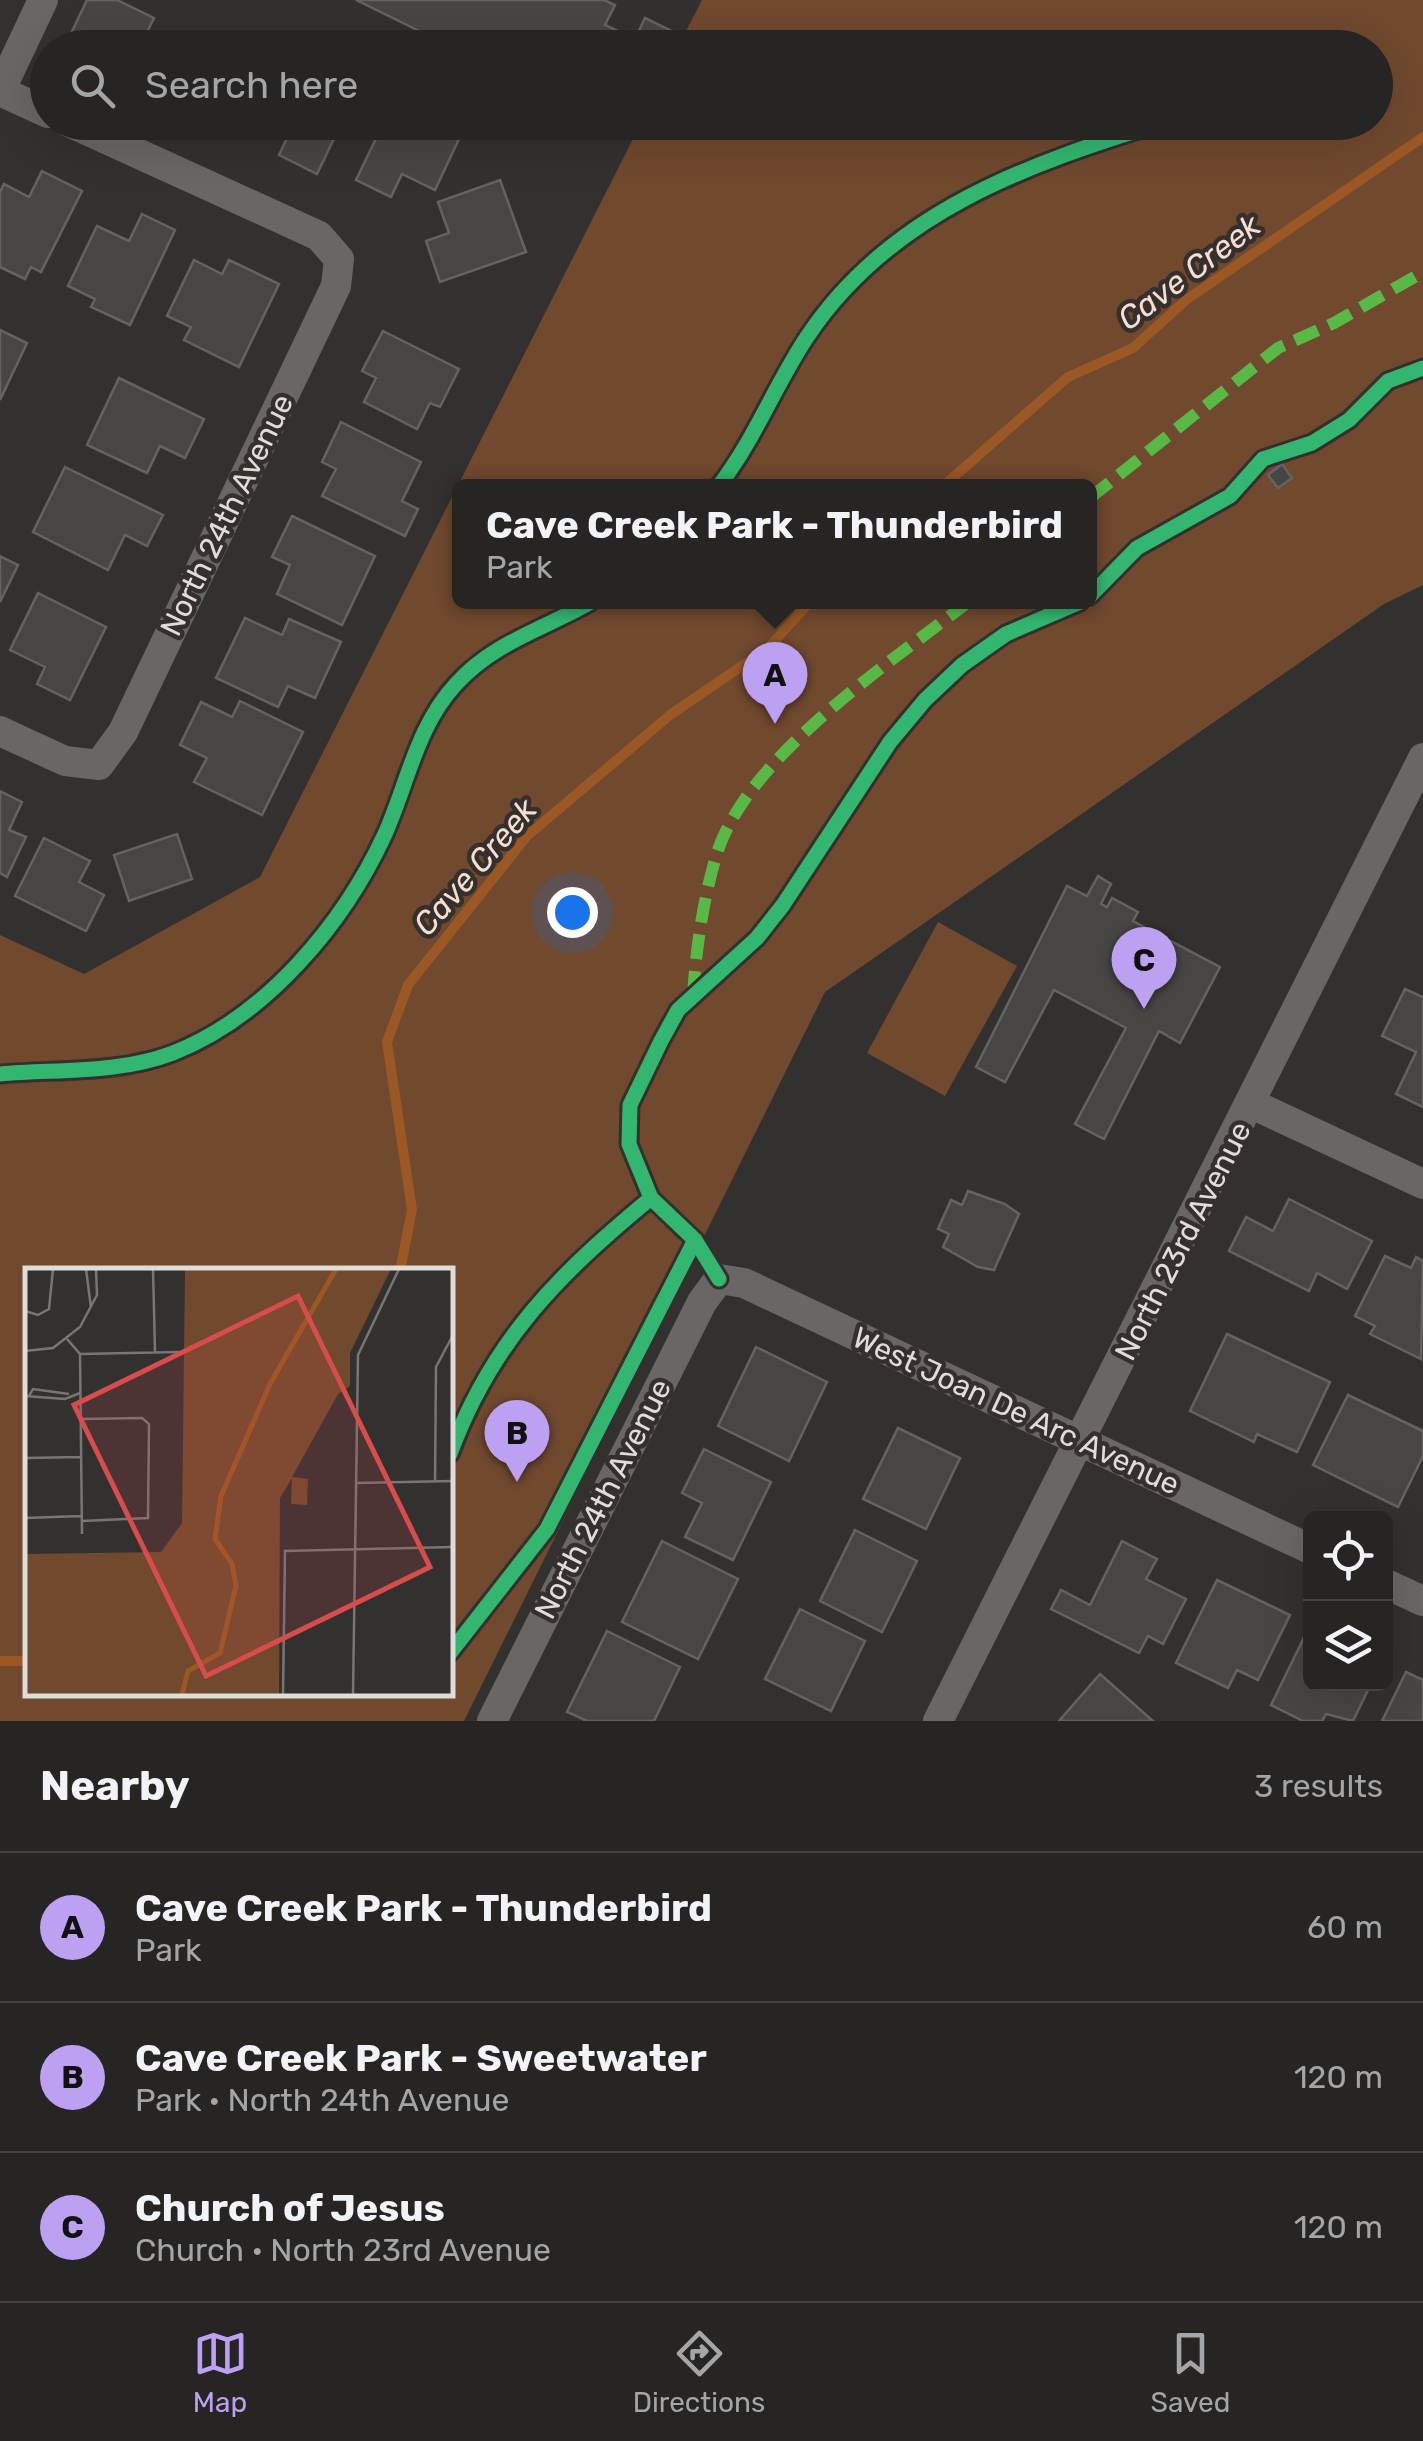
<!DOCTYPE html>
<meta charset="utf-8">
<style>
:root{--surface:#262523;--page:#2e2d2b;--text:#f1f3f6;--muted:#a4a5a6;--line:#424241;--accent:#bca0f2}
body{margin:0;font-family:Rubik,sans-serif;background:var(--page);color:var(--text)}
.controls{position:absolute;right:30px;bottom:30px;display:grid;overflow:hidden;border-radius:15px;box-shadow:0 10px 40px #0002}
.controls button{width:90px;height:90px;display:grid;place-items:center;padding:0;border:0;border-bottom:2px solid var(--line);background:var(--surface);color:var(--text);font:50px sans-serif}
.you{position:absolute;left:572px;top:912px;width:35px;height:35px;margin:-25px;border:8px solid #fff;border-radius:50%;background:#1a73e8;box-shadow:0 0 0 15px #1a73e833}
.badge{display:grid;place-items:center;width:65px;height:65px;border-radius:50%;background:var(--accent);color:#111;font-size:32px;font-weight:700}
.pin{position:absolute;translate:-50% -82px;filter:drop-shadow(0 2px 5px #0008)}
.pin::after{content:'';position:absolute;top:52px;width:35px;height:30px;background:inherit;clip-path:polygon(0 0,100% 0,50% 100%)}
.popup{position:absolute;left:452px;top:479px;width:645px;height:130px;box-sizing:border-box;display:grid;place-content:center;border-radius:15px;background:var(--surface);filter:drop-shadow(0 2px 8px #0005);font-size:32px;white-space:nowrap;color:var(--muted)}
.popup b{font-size:38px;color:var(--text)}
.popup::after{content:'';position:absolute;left:50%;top:100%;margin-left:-20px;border:20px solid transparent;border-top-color:var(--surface)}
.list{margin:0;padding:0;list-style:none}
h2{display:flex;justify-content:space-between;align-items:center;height:130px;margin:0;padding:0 40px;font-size:42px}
h2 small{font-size:32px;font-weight:400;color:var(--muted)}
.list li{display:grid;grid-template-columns:65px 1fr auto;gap:30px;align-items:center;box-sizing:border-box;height:150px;padding:0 40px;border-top:2px solid var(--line)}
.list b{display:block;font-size:38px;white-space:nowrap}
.list p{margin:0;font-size:32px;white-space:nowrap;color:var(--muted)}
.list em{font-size:32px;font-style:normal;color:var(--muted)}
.icon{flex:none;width:55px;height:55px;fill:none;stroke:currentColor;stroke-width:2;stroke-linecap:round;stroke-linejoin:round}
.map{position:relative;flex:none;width:1423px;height:1721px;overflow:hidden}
.search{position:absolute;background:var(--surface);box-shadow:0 10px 40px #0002;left:30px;right:30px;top:30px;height:110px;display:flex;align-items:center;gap:25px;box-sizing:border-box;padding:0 35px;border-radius:55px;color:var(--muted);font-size:38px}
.sheet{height:580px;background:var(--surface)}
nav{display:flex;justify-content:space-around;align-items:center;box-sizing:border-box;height:140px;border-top:2px solid var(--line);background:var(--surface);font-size:28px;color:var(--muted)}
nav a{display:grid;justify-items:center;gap:5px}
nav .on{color:var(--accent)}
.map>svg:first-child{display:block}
.green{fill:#70492e;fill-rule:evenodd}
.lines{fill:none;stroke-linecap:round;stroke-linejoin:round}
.stream{stroke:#9b5824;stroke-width:10}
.building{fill:#484644;stroke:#656362;stroke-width:2.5}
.street{stroke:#686765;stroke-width:30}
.quiet{stroke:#58b947;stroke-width:12;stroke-dasharray:25 12;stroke-linecap:butt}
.cycleway-casing{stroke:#35302d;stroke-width:21}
.cycleway{stroke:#33b770;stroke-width:15}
.labels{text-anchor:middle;stroke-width:9;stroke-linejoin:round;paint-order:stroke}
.street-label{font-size:30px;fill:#dfdcda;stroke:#35302d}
.water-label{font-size:32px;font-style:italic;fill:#f5dfd2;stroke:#35302d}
.inset-river{fill:none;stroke:#9b5824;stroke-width:5}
.inset-road{fill:none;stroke:#787573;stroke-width:2.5}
.view{fill:#d84c4c;fill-opacity:0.15;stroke:#d84c4c;stroke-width:5}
.inset-edge{fill:none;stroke:#dfdcda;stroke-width:5}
</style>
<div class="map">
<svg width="1423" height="1721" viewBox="0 0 1423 1721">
<rect width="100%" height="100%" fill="#33312f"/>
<g class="green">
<path d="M702 0H1423V585L1384 604 825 992 464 1721H0V935L84 974 260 877 641 123 1376 122V48L678 47ZM460 487H1090V602H460ZM28 1271H450V1694H28Z"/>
<path d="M938 922 1017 966 945 1096 867 1053Z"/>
</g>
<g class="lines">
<g class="stream">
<path d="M942 487 1068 377 1133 348 1186 300 1423 137"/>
<path d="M400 1271 412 1210 387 1042 408 985 527 836 670 715 768 648 810 602"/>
<path d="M0 1661H28"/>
</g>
</g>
<g class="building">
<path d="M87 0H117L154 18 139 48H64Z"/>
<path d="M356 0H604L615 5 605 25 635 39 645 18 672 31 664 48H454Z"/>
<path d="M186 32 218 48H179Z"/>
<path d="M261 122H342L317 174 279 155 288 136Z"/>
<path d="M384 122H467L435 190 402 174 391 197 356 180Z"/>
<path d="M42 171 82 191 41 272 31 267 25 279 0 267V192L4 184 29 197Z"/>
<path d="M500 180 526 252 440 282 426 241 449 233 438 202Z"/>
<path d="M142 214 175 230 130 325 91 307 95 299 68 286 97 226 129 241Z"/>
<path d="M194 260 222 274 229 260 279 284 239 367 184 340 191 327 167 316Z"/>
<path d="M0 330 27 343 0 400Z"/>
<path d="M383 331 459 369 440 407 430 403 417 429 364 402 376 378 362 371Z"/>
<path d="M119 378 204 419 185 458 160 446 147 473 87 445Z"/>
<path d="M341 422 421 462 402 501 418 509 405 536 322 496 336 469 322 462Z"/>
<path d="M1282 464 1292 478 1278 488 1268 475Z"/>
<path d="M65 467 163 515 147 546 125 535 108 570 33 532Z"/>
<path d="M292 516 375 556 342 625 277 594 290 565 272 557Z"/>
<path d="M0 556 18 565 0 602Z"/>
<path d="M38 593 106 627 70 700 37 684 45 667 10 650Z"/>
<path d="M245 618 282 635 289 619 341 642 315 698 288 686 278 707 216 678Z"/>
<path d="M240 701 303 732 262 815 194 782 207 758 180 745 201 702 232 717Z"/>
<path d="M0 791 22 802 9 830 26 837 7 877 0 873Z"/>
<path d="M177 834 192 879 129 901 114 855Z"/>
<path d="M44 838 90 861 79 882 104 895 86 931 15 896Z"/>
<path d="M1098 876 1111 884 1101 904 1107 907 1112 898 1138 912 1133 921 1220 967 1180 1043 1159 1031 1104 1139 1075 1124 1126 1028 1054 990 1005 1082 976 1067 1067 886 1087 896Z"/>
<path d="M1405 989 1423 997V1107L1396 1094 1416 1052 1382 1036Z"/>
<path d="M968 1191 1005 1204 1019 1214 994 1270 978 1267 943 1247 949 1234 938 1229 951 1200 962 1205Z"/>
<path d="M1289 1199 1372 1241 1347 1289 1317 1273 1309 1291 1229 1251 1246 1217 1273 1231Z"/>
<path d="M1385 1256 1411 1268 1416 1257 1423 1261 1421 1359 1370 1334 1375 1326 1355 1316Z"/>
<path d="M1227 1334 1330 1382 1297 1452 1257 1434 1254 1442 1190 1411Z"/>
<path d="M756 1347 827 1382 789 1461 718 1426Z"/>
<path d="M1348 1395 1423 1431V1456L1398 1507 1313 1465Z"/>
<path d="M898 1428 960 1458 926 1529 863 1499Z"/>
<path d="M704 1449 771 1482 733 1560 685 1537 702 1503 682 1493Z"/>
<path d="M855 1530 917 1561 882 1632 820 1601Z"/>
<path d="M662 1541 738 1579 698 1659 622 1622Z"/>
<path d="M1122 1541 1157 1559 1146 1579 1186 1599 1163 1644 1148 1636 1139 1653 1051 1609 1061 1590 1090 1605Z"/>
<path d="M1217 1580 1290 1615 1258 1680 1237 1670 1228 1688 1176 1663Z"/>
<path d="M800 1609 865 1641 831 1711 765 1679Z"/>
<path d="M1309 1627 1310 1684 1370 1686 1353 1721 1326 1714 1322 1721H1303L1271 1705Z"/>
<path d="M607 1631 680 1667 654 1721H587L567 1712Z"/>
<path d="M1406 1672 1423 1680V1721H1382Z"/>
<path d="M1100 1674 1153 1721H1059Z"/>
</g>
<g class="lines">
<g class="street">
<path d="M0 91 43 0"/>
<path d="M0 91 48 113"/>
<path d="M0 731 65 761 99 765 123 732 336 286 339 259 319 236 69 122"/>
<path d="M1252 1104 1423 1184"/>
<path d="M1386 1584 1423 1601"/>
<path d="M492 1721 702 1302 719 1279 744 1283 1310 1549"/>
<path d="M938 1721 1423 758"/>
</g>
<g class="quiet">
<path d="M1090 498 1278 348 1334 323 1423 272"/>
<path d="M693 996C696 949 703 899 717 853 748 756 890 663 968 602"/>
</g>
<defs>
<g id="cycleway">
<path d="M718 487C754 441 775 385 807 337 890 212 1028 164 1164 122"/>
<path d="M1090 596 1137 548 1230 496 1263 459 1312 443 1349 420 1388 381 1423 368"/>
<path d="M0 1074C57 1069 118 1074 173 1053 267 1016 344 923 385 834 408 782 417 726 456 684 494 642 544 629 591 602"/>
<path d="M719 1279 695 1240 651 1198 629 1144 630 1105 661 1041 678 1010 757 938 783 905 890 742 925 700 962 665 1006 634 1080 602"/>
<path d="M450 1454C492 1340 559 1274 651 1198"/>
<path d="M450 1653 547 1529 695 1240"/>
</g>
</defs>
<use href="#cycleway" class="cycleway-casing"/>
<use href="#cycleway" class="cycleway"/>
</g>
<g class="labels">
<g class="street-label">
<text transform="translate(227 515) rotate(-64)" y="10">North 24th Avenue</text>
<text transform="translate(1183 1241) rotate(-63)" y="10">North 23rd Avenue</text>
<text transform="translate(1016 1411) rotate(25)" y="10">West Joan De Arc Avenue</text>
<text transform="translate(603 1499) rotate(-63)" y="10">North 24th Avenue</text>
</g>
<g class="water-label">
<text transform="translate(1189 272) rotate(-37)" y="11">Cave Creek</text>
<text transform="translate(475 867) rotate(-49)" y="11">Cave Creek</text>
</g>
</g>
<g transform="translate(25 1268)">
<rect width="428" height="428" fill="#33312f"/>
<path d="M160 1H366L325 85V118L313 126 267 209 283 211 282 237 266 236 267 210 255 230 254 427H0V286L136 284 157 255Z" fill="#70492e"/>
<path class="inset-river" d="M157 427 163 403 195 385 211 318 207 296 190 271 196 228 246 114 311 1"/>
<path class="inset-road" d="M61 1 66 40M128 1 130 84M0 43 13 47 24 41 28 1M42 71 55 86 57 266M0 83 28 80 55 59 72 27 71 1M55 86 155 84M0 128 40 131 55 125M4 128 8 121 44 126M56 151 117 150 124 156 123 250 57 253M0 190 56 189M410 213 411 99 428 67M331 215 428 213M0 250 57 248M258 427 260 283 428 279M328 427 333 87 374 1"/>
<path class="view" d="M273 28 405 299 181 408 49 137Z"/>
<rect width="428" height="428" class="inset-edge"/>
</g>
</svg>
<div class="controls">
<button><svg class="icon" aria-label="locate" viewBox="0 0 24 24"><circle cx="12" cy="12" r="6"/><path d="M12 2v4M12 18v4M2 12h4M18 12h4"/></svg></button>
<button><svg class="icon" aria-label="layers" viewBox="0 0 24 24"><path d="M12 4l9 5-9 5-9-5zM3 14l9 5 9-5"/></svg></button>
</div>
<div class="you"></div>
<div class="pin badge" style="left:775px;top:724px">A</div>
<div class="popup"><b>Cave Creek Park - Thunderbird</b>Park</div>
<div class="pin badge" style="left:517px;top:1482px">B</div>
<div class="pin badge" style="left:1144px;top:1009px">C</div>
<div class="search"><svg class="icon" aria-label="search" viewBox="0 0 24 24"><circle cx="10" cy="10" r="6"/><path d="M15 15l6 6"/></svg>Search here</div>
</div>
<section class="sheet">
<h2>Nearby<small>3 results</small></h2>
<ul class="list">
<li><span class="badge">A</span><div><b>Cave Creek Park - Thunderbird</b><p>Park</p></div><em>60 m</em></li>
<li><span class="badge">B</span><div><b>Cave Creek Park - Sweetwater</b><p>Park · North 24th Avenue</p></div><em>120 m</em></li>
<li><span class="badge">C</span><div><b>Church of Jesus</b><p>Church · North 23rd Avenue</p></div><em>120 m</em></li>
</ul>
</section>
<nav>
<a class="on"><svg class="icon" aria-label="map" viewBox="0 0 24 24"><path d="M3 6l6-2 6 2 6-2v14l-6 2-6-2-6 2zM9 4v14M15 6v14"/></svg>Map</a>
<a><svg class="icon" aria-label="directions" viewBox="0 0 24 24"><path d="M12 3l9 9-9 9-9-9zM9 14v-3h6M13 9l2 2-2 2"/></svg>Directions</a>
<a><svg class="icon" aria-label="saved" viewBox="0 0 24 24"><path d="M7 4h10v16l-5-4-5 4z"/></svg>Saved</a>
</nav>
